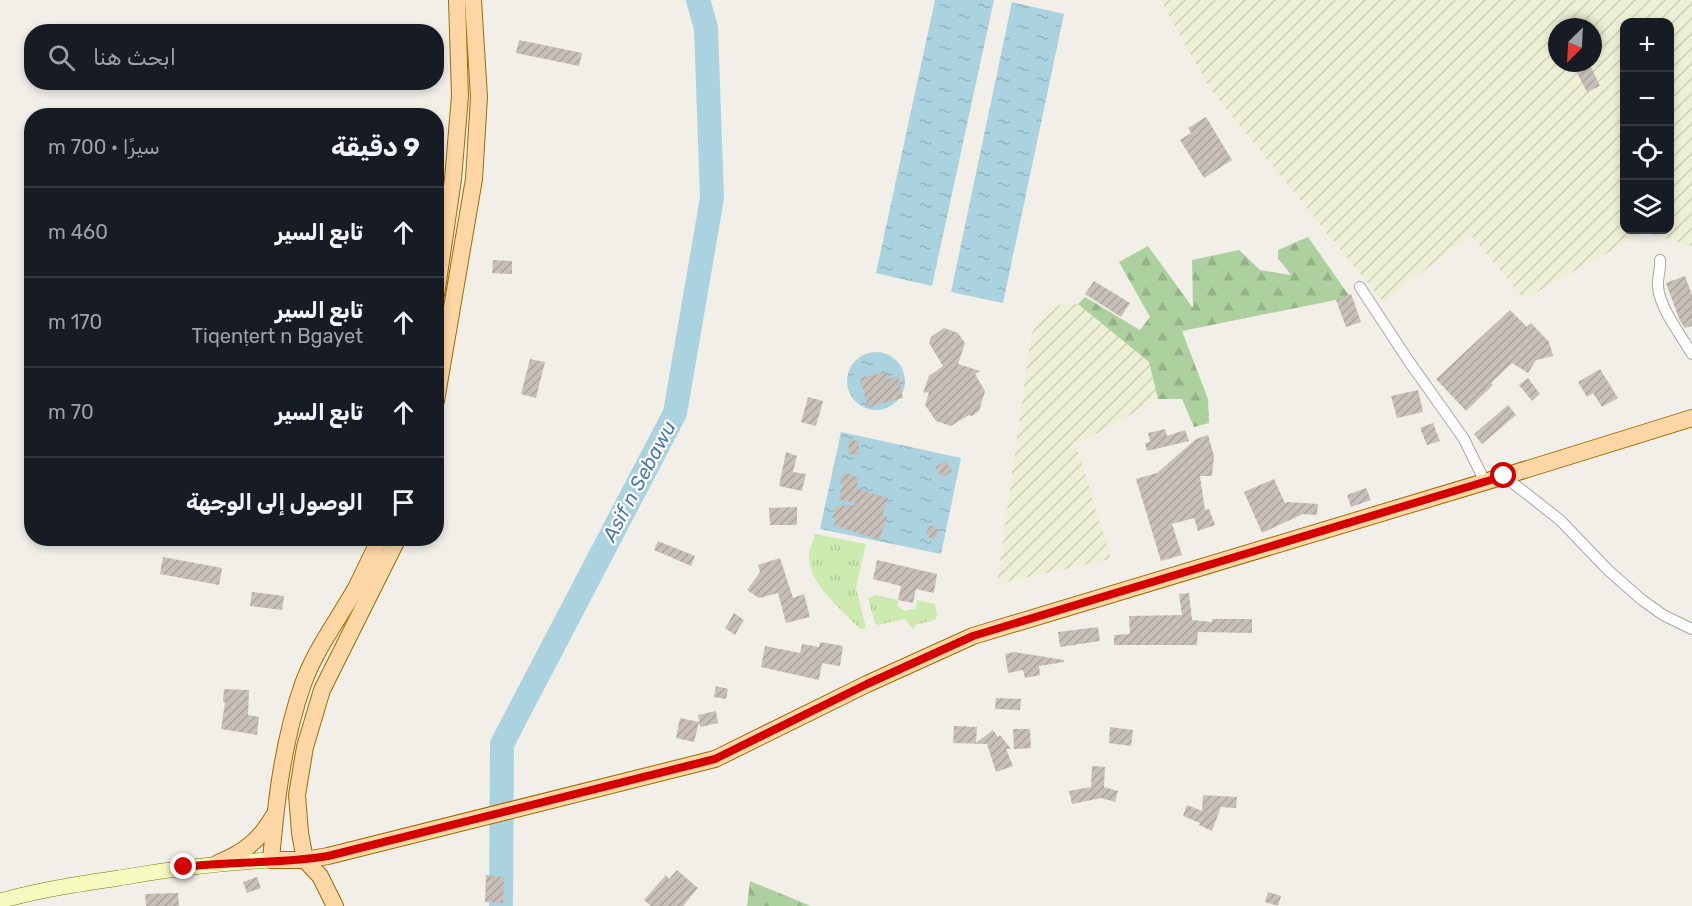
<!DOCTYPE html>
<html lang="ar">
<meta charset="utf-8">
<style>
:root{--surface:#171b24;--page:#20242c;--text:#f1f3f6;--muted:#9ea1a6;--line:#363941}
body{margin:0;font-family:Rubik,"Noto Naskh Arabic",sans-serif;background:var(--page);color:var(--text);direction:rtl}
.controls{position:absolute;right:18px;top:18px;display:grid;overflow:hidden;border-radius:12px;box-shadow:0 3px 9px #0003}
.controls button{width:54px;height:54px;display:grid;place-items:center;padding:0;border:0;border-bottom:2px solid var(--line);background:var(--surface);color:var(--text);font:30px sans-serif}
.compass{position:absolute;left:1548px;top:18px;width:54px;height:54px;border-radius:50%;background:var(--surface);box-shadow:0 3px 9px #0003;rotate:204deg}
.stop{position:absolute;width:18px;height:18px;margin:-14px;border:4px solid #d40000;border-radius:50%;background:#fff}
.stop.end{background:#d40000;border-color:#fff;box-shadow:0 2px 6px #0008}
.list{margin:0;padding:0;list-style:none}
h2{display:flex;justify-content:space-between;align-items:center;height:78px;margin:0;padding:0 24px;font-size:26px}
h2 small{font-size:20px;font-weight:400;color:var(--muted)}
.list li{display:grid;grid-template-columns:39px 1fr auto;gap:18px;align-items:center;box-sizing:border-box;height:90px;padding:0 24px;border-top:2px solid var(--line)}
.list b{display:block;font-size:22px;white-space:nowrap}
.list p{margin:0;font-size:20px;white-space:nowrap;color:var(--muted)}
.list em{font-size:20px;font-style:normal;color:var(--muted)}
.icon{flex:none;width:33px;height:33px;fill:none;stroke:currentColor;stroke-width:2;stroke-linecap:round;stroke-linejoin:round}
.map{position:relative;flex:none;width:1692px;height:906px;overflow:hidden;direction:ltr}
.search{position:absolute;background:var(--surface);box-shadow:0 3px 9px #0003;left:24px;top:24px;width:420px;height:66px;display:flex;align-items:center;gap:15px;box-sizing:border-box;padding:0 21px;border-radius:24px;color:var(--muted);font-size:22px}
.panel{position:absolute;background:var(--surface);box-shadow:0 3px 9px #0003;left:24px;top:108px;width:420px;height:438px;border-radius:24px;direction:rtl}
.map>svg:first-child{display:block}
.farmland{fill:url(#farmland-furrows);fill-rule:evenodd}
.grass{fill:url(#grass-tufts)}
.forest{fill:url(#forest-firs)}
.water{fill:url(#water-ripples)}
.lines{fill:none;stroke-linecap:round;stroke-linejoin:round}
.river{stroke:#aad3df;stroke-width:24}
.building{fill:url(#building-hatch)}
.minor-casing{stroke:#a9a9a9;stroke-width:12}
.secondary-casing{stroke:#707d05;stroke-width:16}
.primary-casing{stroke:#a06b00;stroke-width:18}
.minor{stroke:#fff;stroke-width:10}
.secondary{stroke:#f7fabf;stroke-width:15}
.primary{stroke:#fcd6a4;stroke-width:16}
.route{stroke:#d40000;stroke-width:8}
.labels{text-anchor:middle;stroke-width:4.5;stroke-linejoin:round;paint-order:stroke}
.water-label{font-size:20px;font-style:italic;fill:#4a7aab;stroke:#fff}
</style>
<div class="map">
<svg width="1692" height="906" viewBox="0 0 1692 906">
<defs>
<pattern id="farmland-furrows" width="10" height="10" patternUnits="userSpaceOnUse" patternTransform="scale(1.5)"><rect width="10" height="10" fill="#eef0d5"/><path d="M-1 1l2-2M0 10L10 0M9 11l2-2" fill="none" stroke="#ccceb7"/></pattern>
<pattern id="grass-tufts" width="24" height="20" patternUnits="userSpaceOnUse" patternTransform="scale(1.5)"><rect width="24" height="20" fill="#cdebb0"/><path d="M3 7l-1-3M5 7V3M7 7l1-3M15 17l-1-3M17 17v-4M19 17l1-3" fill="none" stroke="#b0c997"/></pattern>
<pattern id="forest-firs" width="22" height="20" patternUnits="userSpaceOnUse" patternTransform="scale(1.5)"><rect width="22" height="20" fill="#add19e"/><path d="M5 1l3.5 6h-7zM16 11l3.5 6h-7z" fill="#95b388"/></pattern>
<pattern id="water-ripples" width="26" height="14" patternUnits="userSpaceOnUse" patternTransform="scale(1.5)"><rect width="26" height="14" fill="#aad3df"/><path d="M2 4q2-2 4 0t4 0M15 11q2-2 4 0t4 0" fill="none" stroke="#92b5bf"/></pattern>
<pattern id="building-hatch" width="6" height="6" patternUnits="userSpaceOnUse" patternTransform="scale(1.5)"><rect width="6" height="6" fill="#c7bfb8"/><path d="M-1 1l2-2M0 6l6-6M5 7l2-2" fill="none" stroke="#aba49e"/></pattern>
</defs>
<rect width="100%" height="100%" fill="#f2efe9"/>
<g class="farmland">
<path d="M1160 0H1692V246L1645 232 1524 299 1471 235 1383 302 1211 90ZM1624 22H1670V230H1624ZM1557 27H1593V63H1557Z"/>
<path d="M1078 304 1149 362 1158 399 1076 445 1111 559 997 584 1031 336 1036 324 1051 305Z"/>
</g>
<g class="grass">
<path d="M815 534 866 544 856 588 866 628 860 629C843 611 808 583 809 557 809 549 813 541 815 534Z"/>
<path d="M875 595 898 600 897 606 905 611 916 609 917 600 935 604 937 615 935 620 915 625 913 630 905 619 878 625 875 623 868 598Z"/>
</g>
<g class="forest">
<path d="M1308 237 1350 297 1182 331 1208 399 1209 423 1194 427 1182 399H1158L1149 362 1078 304 1085 297 1140 330 1150 317 1119 262 1148 246 1193 308 1192 260 1239 250 1260 270 1291 275 1278 258V250Z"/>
<path d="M750 881 811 906H747Z"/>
</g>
<g class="water">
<path d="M935 0H994L932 286 876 273Z"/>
<path d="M1012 2 1064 14 1003 303 951 292Z"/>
<circle cx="876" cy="381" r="29"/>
<path d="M841 432 961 458 941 554 820 529Z"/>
</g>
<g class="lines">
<path class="river" d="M501 906 502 744 675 413 712 198 706 28 698 0"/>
</g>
<g class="building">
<path d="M519 40 582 53 579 66 516 53Z"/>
<path d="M1572 63H1589L1600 86 1587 92Z"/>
<path d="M1206 117 1232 160 1204 178 1180 140 1191 133 1188 128Z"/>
<path d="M493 260 512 261V274L492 273Z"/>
<path d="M1685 276 1692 295V326L1685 328 1680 321 1666 283Z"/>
<path d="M1094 281 1130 303 1121 317 1085 294Z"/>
<path d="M1351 294 1361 322 1346 327 1336 300Z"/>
<path d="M1510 310 1527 327 1531 323 1549 342 1553 356 1536 360 1528 373 1512 363 1491 383 1493 385 1466 411 1436 379Z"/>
<path d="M944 328 958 333 965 343 958 364 980 371 975 374 985 391 979 411 972 416 969 415 951 426 936 421 925 405 929 392 923 393 929 376 943 366 929 343 931 337Z"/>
<path d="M530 359 545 362 536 398 521 394Z"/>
<path d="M1600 369 1618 398 1602 407 1593 393 1587 397 1578 382Z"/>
<path d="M886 372 888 379 898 376 903 398 868 407 860 378Z"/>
<path d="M1528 378 1540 394 1532 401 1519 385Z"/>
<path d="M1418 390 1423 412 1397 418 1391 396Z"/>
<path d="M808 397 823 401 816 426 801 422Z"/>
<path d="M1508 405 1516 415 1482 444 1474 434Z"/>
<path d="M1433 423 1440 441 1427 445 1420 428Z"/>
<path d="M1165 429 1167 436 1185 430 1189 441 1147 451 1145 443 1150 442 1148 433Z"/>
<path d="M1208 435 1214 456 1212 476H1200L1205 510 1209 509 1215 525 1198 531 1194 518 1172 524 1182 555 1161 561 1136 479 1157 473 1196 439Z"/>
<path d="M849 440 859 441 858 455 848 454Z"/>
<path d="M786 452 797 456 793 472 806 474 802 491 779 486Z"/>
<path d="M946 461 952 471 942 478 935 467Z"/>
<path d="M844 472 859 478 856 488 888 498 882 515 887 517 879 540 834 525 836 519 832 518 836 506 855 505V503L838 499 843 485 840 484Z"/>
<path d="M1274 479 1285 503 1288 502 1318 504 1317 515 1303 514 1262 533 1244 492Z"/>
<path d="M1366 488 1371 500 1351 507 1347 495Z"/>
<path d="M797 507V525H770L769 508Z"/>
<path d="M930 525 939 530 934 540 925 535Z"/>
<path d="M658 541 695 556 691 566 654 550Z"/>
<path d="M163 557 222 568 219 585 160 574Z"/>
<path d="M780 558 793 598 804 594 810 617 786 623 778 593 759 598 747 590 760 572 758 565Z"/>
<path d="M877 560 937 574 934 593 916 589 913 603 898 600 901 586 873 579Z"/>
<path d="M252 592 284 596 282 610 250 606Z"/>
<path d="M1189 593 1192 620 1212 622V619H1252V633L1198 632 1197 645H1114V635L1130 634 1129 616 1182 615 1179 594Z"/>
<path d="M734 613 744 620 735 635 725 628Z"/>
<path d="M1098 627 1100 641 1060 647 1058 632Z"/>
<path d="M820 642 843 646 840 666 822 663 819 680 761 667 765 646 800 653 802 644 819 647Z"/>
<path d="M1015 652 1064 660V662L1039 666 1040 675 1025 678 1023 670 1008 673 1005 654Z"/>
<path d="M716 686 728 689 726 699 714 697Z"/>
<path d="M224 689 249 690 248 715 259 717 257 735 221 729 225 702H223Z"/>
<path d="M996 698 1021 699 1020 710 995 709Z"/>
<path d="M716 711 718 723 700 727 698 715Z"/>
<path d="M680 718 699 722 694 742 676 738Z"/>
<path d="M954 726 977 727 976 743 993 730 998 737 1000 735 1011 749H1006L1013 766 996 772 987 744 953 743Z"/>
<path d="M1110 727 1133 730 1131 746 1109 743Z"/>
<path d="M1013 729H1030L1031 748 1014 749Z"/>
<path d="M1092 766 1105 767 1104 787 1118 791 1115 802 1101 798 1072 804 1069 791 1091 787Z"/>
<path d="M1203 795 1237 797 1236 808 1221 807 1212 831 1199 825 1200 823 1183 816 1187 805 1202 811Z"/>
<path d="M677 870 698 888 683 906H651L644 900 666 875 669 879Z"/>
<path d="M486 875 504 877 503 903 485 902Z"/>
<path d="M257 877 261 888 247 893 243 882Z"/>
<path d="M1268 892 1281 896 1278 906 1265 902Z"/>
<path d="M178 893 179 906H146L145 894Z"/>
</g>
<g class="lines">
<defs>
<g id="minor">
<path d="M1660 260C1661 270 1657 278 1658 287 1660 309 1681 335 1692 354"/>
<path d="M1360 287 1408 360 1464 439 1485 482"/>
<path d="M1504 476 1560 520 1608 570 1642 600 1663 615 1692 629"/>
</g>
<path id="secondary" d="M0 901C39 890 78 884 119 878 169 869 219 863 271 860"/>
<g id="primary">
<path d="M436 295 453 179 460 96 457 0"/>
<path d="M436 401 474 179 479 97 473 0"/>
<path d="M380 538C372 555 364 572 356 588 338 620 315 650 303 684 283 741 276 801 271 860H305L328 856 715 759 867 684 973 636 1531 468 1692 418"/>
<path d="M218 863C243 853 259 841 273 817"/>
<path d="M335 906 320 876 305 860 300 833 297 795 305 747 322 690 398 538"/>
</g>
</defs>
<use href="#minor" class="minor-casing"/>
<use href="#secondary" class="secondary-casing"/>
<use href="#primary" class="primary-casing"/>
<use href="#minor" class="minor"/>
<use href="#secondary" class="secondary"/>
<use href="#primary" class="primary"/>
</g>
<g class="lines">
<path class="route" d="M184 867C232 861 281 864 328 856L715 759 867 684 973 636 1504 476"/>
</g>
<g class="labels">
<g class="water-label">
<text transform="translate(639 481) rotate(-62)" y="7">Asif n Sebawu</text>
</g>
</g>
</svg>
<div class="controls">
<button>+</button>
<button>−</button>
<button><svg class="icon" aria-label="locate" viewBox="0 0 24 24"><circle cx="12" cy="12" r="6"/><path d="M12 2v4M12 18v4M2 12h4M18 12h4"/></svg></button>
<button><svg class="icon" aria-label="layers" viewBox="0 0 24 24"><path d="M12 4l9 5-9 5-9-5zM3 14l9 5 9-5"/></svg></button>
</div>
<svg class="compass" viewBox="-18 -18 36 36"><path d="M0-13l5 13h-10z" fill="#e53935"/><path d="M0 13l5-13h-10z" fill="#9ea1a6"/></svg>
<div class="stop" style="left:1504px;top:476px"></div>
<div class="stop end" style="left:184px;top:867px"></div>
<div class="search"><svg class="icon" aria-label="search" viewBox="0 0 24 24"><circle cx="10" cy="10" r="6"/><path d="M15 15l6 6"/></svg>ابحث هنا</div>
<section class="panel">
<h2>9 دقيقة<small>سيرًا · 700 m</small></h2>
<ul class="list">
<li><svg class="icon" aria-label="ahead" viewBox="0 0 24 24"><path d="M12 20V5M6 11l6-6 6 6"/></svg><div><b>تابع السير</b></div><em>460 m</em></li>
<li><svg class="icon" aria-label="ahead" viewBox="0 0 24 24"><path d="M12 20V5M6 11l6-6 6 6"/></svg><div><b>تابع السير</b><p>Tiqenṭert n Bgayet</p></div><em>170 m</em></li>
<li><svg class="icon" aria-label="ahead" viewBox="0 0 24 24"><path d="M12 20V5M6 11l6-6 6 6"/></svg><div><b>تابع السير</b></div><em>70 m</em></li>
<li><svg class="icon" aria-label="arrive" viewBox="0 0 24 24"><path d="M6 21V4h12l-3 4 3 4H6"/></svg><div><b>الوصول إلى الوجهة</b></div></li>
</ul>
</section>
</div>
